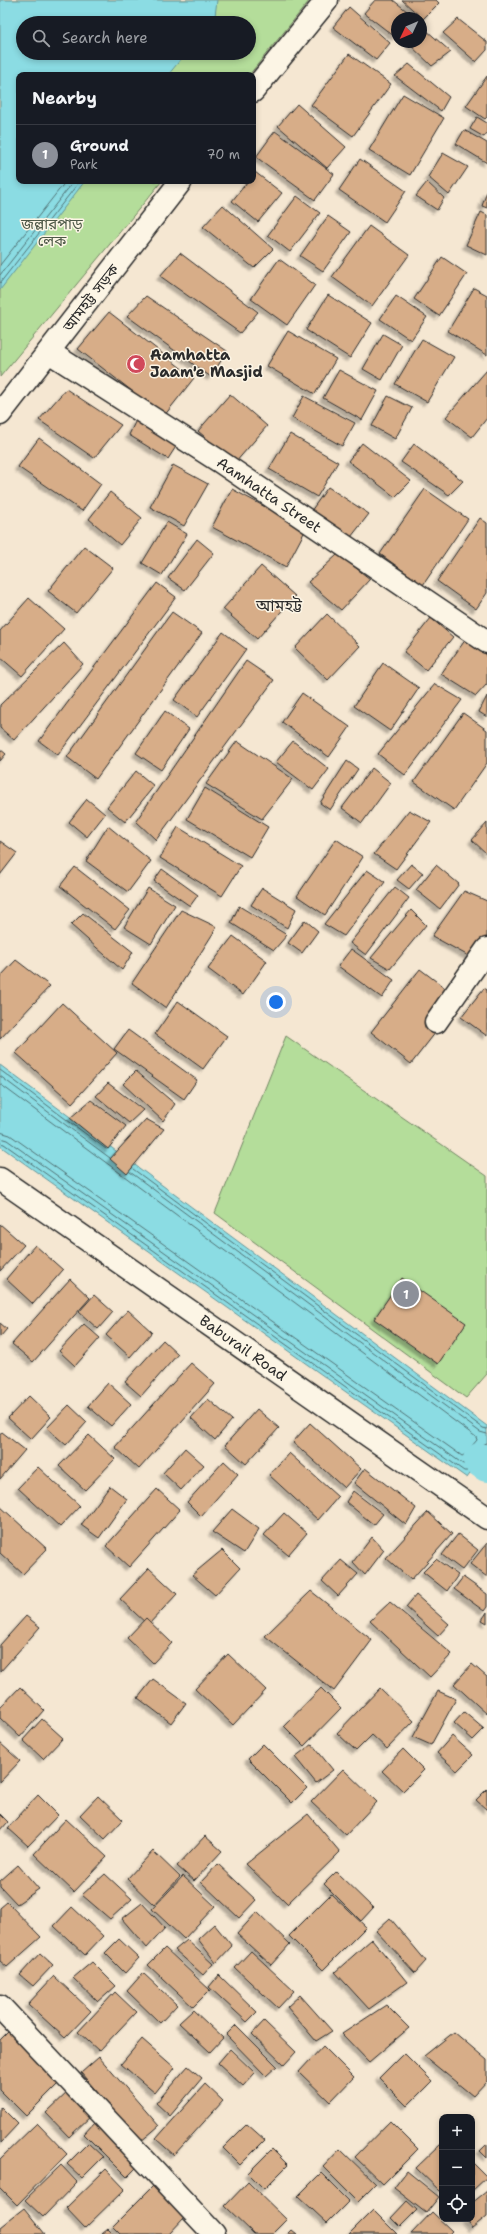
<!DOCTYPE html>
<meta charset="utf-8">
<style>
:root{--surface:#171b24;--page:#20242c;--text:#f1f3f6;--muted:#9ea1a6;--line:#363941;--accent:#8c9099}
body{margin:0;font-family:"Shantell Sans","Noto Sans Bengali",sans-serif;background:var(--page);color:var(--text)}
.controls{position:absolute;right:12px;bottom:12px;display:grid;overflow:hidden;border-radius:8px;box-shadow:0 2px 6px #0003}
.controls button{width:36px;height:36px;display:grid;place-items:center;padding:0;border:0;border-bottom:1px solid var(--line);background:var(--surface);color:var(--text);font:20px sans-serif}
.compass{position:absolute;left:391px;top:12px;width:36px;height:36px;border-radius:50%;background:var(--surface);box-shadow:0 2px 6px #0003;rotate:226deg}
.you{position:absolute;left:276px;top:1002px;width:14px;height:14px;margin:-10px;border:3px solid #fff;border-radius:50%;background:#1a73e8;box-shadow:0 0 0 6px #1a73e833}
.badge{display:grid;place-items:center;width:26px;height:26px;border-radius:50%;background:var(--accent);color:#fff;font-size:13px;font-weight:700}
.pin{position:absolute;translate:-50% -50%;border:2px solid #fff;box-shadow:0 1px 4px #0006}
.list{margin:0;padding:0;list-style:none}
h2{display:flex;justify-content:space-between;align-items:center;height:52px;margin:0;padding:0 16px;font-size:17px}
h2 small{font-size:13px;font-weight:400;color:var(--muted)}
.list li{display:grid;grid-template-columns:26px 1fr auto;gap:12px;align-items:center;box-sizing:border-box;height:60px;padding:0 16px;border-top:1px solid var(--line)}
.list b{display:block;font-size:15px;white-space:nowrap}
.list p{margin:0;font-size:13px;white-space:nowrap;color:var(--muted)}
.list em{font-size:13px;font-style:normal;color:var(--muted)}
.icon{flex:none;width:22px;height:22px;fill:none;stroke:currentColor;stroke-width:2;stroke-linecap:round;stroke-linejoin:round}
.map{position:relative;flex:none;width:487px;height:2234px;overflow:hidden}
.search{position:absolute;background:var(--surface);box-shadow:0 2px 6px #0003;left:16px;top:16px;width:240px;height:44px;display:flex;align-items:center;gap:10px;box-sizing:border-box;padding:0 14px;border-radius:22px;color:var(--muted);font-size:15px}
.panel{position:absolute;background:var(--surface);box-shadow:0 2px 6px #0003;left:16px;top:72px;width:240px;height:112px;border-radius:8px}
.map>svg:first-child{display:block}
.green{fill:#b4dd9a;stroke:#708462;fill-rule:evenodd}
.water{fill:#8bdce3;stroke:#659599}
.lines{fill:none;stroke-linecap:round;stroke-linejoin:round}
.shore{stroke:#517275;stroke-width:1}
.canal{stroke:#8bdce3;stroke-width:34}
.building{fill:#d7ad88;stroke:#2b2b2b;filter:url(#shadow)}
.pedestrian-casing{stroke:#2b2b2b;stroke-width:25}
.minor-casing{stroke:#2b2b2b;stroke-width:25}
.pedestrian{stroke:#fcf5e5;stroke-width:22}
.minor{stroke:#fcf5e5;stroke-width:22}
.labels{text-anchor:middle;stroke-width:3;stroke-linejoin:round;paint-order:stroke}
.park-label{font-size:15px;fill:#4d5847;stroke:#fcf5e5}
.street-label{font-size:15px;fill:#2b2b2b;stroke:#fcf5e5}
.poi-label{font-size:15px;font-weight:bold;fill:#2b2b2b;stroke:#fcf5e5;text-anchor:start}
.neighbourhood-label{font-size:16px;fill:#2b2b2b;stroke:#fcf5e5}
</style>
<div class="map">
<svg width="487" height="2234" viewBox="0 0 487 2234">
<defs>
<filter id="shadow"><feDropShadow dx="-3.5" dy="3.5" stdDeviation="1" flood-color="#0004"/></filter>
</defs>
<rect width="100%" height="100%" fill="#f5e7d2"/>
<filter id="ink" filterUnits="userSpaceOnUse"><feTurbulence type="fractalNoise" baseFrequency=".025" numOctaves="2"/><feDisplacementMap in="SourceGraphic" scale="8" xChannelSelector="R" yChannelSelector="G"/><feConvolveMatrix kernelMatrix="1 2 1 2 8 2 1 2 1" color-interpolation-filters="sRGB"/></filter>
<g filter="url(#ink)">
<g class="green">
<path d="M0 0H310L249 75H19V181H162L0 377ZM23 23H249V53H23Z"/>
<path d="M286 1036 487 1176V1374L466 1398 215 1213Z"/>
</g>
<g class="water">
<path d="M0 0H217L215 16 209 23H23V53H186L168 75H19V181H85L0 290Z"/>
<path d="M0 1065 487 1426V1450L467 1478 0 1146Z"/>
</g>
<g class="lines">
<g class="shore">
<path d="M0 265 66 181"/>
<path d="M0 275 74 181"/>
<path d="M0 283 80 181"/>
<path d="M0 1070 106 1149"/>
<path d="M0 1076 110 1158"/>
<path d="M0 1084 476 1437 477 1440 464 1455 462 1456 10 1135 0 1132"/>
<path d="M0 1138 7 1140 463 1464H466L479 1446 487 1443"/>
<path d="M0 1143 4 1144 464 1471H467L482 1450 487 1448"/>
<path d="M133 1169 483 1428 487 1429"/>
<path d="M130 1172 480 1432 487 1434"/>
</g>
<path class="canal" d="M480 1460 487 1465"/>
</g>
<g class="building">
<path d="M375 0H393L412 15 410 18H397V34L395 37 364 13Z"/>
<path d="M402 0H436L439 3 423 19Z"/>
<path d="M349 7 390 43 376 60 333 27Z"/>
<path d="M458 19 487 42V50L476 62 443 33Z"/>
<path d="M425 29 451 52 432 66 409 44 411 42H421V33Z"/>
<path d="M349 54 391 84 353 136 311 105Z"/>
<path d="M409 64 449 97 441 111 395 76Z"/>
<path d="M487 76V117L485 119 466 106Z"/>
<path d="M403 94 444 118 410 175 369 150Z"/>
<path d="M297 104 346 147 327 168 278 126Z"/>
<path d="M477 117 487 123V133L484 137 470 129Z"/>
<path d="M464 130 487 143V163L456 144Z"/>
<path d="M275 131 334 174 315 200 256 157Z"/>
<path d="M443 153 468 167 449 195 428 177Z"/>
<path d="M360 159 406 191 385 222 339 190Z"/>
<path d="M255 172 282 193 258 222 232 201 248 181H253Z"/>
<path d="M427 182 444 198 437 210 416 196Z"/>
<path d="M487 191V208L482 206Z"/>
<path d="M297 196 320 213 290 252 268 235Z"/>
<path d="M223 205 273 249 254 268 203 227Z"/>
<path d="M481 212 487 215V255L466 245Z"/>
<path d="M328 216 351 232 323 271 300 256Z"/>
<path d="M369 226 409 255 372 306 332 277Z"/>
<path d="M180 253 258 312 240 333 160 276Z"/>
<path d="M442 257 467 274 439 316 414 299Z"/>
<path d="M279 259 315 285 287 325 251 299Z"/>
<path d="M474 288 487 295V355L448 331Z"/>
<path d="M328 295 372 323 350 358 306 330Z"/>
<path d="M146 296 227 351 211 377 127 316Z"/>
<path d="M396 296 427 317 411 340 380 319Z"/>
<path d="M109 312 194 378 164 416 78 349Z"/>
<path d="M288 331 336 359 315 394 267 366Z"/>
<path d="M383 334 402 345 382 380 363 369Z"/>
<path d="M422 339 454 357 427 402 395 384Z"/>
<path d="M339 370 378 391 362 420 323 398Z"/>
<path d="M487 370V418L472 437 446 417Z"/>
<path d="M66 389 121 425 94 458 39 420Z"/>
<path d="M230 394 267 426 235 463 198 431Z"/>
<path d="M304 396 355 423 342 446 292 418Z"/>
<path d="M388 396 412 408 395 439 372 426Z"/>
<path d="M136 420 177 445 168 459 129 435Z"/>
<path d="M290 434 338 462 317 497 269 469Z"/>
<path d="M39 438 101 484 82 511 18 467Z"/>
<path d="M362 443 411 481 395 497 348 461Z"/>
<path d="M414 444 463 481 449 495 401 462Z"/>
<path d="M173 465 208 484 184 526 150 507Z"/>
<path d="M328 487 369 514 351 537 311 511Z"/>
<path d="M232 489 306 529 286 567 212 527Z"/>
<path d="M425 489 468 519 423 585 380 554Z"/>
<path d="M110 492 142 518 120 545 89 519Z"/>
<path d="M480 518 487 523V593L476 609 437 581Z"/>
<path d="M167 522 187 534 162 575 142 563Z"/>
<path d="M197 539 214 553 185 590 168 578Z"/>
<path d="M84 546 113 568 76 613 48 591Z"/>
<path d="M338 554 370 579 341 610 308 582Z"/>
<path d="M261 566 295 596 257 639 223 609Z"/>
<path d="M157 583 176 597 58 755 39 741Z"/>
<path d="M29 598 64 629 22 676 0 657V631Z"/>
<path d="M172 612 202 633 96 779 67 757Z"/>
<path d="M327 614 360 646 328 680 295 648Z"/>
<path d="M431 618 453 637 426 670 404 652Z"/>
<path d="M223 632 246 649 197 717 174 700Z"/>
<path d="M466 639 487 655V684L476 696 441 674Z"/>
<path d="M64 643 83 664 14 740 0 728V705Z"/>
<path d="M246 661 274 680 156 840 136 821Z"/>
<path d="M383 663 419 688 390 731 354 706Z"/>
<path d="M435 684 462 700 405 775 378 754Z"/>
<path d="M302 693 350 727 329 757 282 722Z"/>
<path d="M487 696V717L479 712Z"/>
<path d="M165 711 189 729 161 770 136 753Z"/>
<path d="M463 713 487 730V763L454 810 414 782Z"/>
<path d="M237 741 293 779 262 819 206 784Z"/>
<path d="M293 741 329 769 313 790 276 762Z"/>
<path d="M0 749 6 754 0 761Z"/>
<path d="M347 761 358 769 330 810 320 803Z"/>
<path d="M372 768 391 783 362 823 342 808Z"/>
<path d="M136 771 154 786 125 822 107 807Z"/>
<path d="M205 788 268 827 250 857 187 819Z"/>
<path d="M87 799 105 814 87 837 69 822Z"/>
<path d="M409 810 431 822 396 869 374 854Z"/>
<path d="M487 823V854L472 840Z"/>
<path d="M108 826 151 861 128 892 86 861Z"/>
<path d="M178 827 241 866 222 896 160 858Z"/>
<path d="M336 839 363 857 325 915 297 896Z"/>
<path d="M0 841 17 853 0 875Z"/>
<path d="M411 864 423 873 409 889 397 880Z"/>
<path d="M436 865 459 884 440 909 416 890Z"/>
<path d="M75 867 130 910 115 929 60 886Z"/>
<path d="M162 869 198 895 190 906 154 881Z"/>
<path d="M367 870 385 882 344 936 324 924Z"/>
<path d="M395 887 409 898 366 955 350 943Z"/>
<path d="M148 888 175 905 151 944 124 927Z"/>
<path d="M262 888 296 909 287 928 251 905Z"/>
<path d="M464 891 487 901V938L474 959 432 936Z"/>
<path d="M239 906 287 935 274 950 231 923Z"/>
<path d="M181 910 217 927 166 1008 132 983Z"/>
<path d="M411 910 426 925 390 969 371 958Z"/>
<path d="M83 913 133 952 122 970 71 925Z"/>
<path d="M305 920 318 931 302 953 288 943Z"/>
<path d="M233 936 267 961 243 995 208 969Z"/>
<path d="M351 949 394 980 382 998 338 966Z"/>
<path d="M16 960 50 986 0 1039V977Z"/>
<path d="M420 969 461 1000 411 1064 371 1032Z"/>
<path d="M484 988 487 990V1036L461 1017Z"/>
<path d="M178 1001 227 1036 203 1069 155 1034Z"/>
<path d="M62 1003 117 1053 72 1103 16 1053Z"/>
<path d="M128 1030 197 1080 184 1099 114 1049Z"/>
<path d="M136 1071 175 1104 163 1121 123 1084Z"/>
<path d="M108 1083 143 1110 129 1123 96 1096Z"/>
<path d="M91 1100 126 1126 108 1149 70 1118Z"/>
<path d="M146 1119 164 1129 127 1174 110 1159Z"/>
<path d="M0 1224 24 1245 0 1271Z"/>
<path d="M35 1245 63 1270 33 1304 6 1279Z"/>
<path d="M402 1278 466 1323 438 1364 374 1319Z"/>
<path d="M70 1279 90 1298 33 1362 12 1344Z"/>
<path d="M94 1295 113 1312 98 1329 79 1312Z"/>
<path d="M128 1310 152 1332 130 1357 106 1335Z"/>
<path d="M0 1323 7 1329 0 1337Z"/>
<path d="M84 1324 100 1338 75 1366 59 1351Z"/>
<path d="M163 1340 178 1354 141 1396 125 1382Z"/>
<path d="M191 1363 215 1384 139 1469 115 1447Z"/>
<path d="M108 1383 131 1404 111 1426 88 1406Z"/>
<path d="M29 1396 51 1417 31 1439 8 1418Z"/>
<path d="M208 1399 232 1420 215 1440 191 1418Z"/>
<path d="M69 1405 87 1422 66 1445 47 1428Z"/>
<path d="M257 1409 279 1428 246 1464 225 1445Z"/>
<path d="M310 1423 361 1469 344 1488 293 1442Z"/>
<path d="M2 1432 25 1450 0 1479V1435Z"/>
<path d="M89 1435 115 1459 85 1490 59 1466Z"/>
<path d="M185 1448 204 1465 181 1490 163 1473Z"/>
<path d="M289 1453 338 1497 318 1520 269 1475Z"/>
<path d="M224 1461 238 1474 201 1516 187 1502Z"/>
<path d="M38 1467 80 1506 60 1527 18 1488Z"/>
<path d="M365 1468 416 1508 406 1525 354 1483Z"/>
<path d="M110 1486 127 1499 99 1538 81 1525Z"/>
<path d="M157 1489 180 1510 129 1567 106 1546Z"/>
<path d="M353 1491 383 1514 374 1525 346 1502Z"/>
<path d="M0 1506 47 1549 23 1574 0 1553Z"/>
<path d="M232 1509 259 1529 244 1553 212 1532Z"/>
<path d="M428 1512 452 1534 411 1580 386 1558Z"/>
<path d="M284 1513 307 1533 288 1555 264 1535Z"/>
<path d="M458 1534 478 1550 462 1570 442 1555Z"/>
<path d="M372 1537 384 1550 365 1575 353 1562Z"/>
<path d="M487 1543V1577L470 1564Z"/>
<path d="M222 1550 240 1568 215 1595 192 1575Z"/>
<path d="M436 1559 458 1575 447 1591 423 1572Z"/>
<path d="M341 1560 358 1574 338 1596 322 1581Z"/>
<path d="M149 1568 177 1594 148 1625 120 1599Z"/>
<path d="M463 1577 487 1594V1607L484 1611 454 1589Z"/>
<path d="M311 1591 372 1640 334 1691 265 1636Z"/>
<path d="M416 1595 449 1624 438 1636 406 1607Z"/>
<path d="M390 1602 452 1654 430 1677 370 1621Z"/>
<path d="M487 1612V1623L482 1620Z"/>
<path d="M26 1616 40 1627 0 1672V1645Z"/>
<path d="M146 1618 172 1643 153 1663 127 1638Z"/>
<path d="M228 1654 266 1690 233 1725 195 1689Z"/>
<path d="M472 1664 487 1677V1714L454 1684Z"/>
<path d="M153 1679 186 1703 171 1723 138 1698Z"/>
<path d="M20 1687 44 1710 20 1737 0 1718V1708Z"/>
<path d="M321 1688 341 1708 304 1746 284 1726Z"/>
<path d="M380 1688 414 1721 387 1749 372 1735 356 1751 337 1733Z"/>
<path d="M438 1691 456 1699 431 1745 413 1737Z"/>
<path d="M464 1712 484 1729 473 1740 454 1723Z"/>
<path d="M42 1719 63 1738 43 1759 23 1740Z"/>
<path d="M452 1736 473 1755 457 1771 437 1753Z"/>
<path d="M0 1743 20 1761 0 1782Z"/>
<path d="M263 1744 307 1788 292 1803 248 1759Z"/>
<path d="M312 1744 333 1770 316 1783 295 1757Z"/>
<path d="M403 1749 424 1770 403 1791 382 1771Z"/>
<path d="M343 1769 377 1802 346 1835 311 1802Z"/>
<path d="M487 1789V1810L476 1800Z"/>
<path d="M38 1795 58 1815 28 1846 8 1828Z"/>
<path d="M98 1796 123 1820 105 1839 80 1815Z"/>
<path d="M0 1814 8 1822 0 1831Z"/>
<path d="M308 1814 340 1852 287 1904 246 1864Z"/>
<path d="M66 1819 107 1857 74 1892 34 1854Z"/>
<path d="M205 1836 222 1851 194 1881 177 1866Z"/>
<path d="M153 1851 180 1877 154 1905 127 1879Z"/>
<path d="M218 1864 256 1900 239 1918 201 1882Z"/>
<path d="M18 1865 39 1889 17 1904 0 1886V1881Z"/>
<path d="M336 1872 373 1908 361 1921 324 1884Z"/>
<path d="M105 1874 132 1899 110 1919 82 1895Z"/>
<path d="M183 1876 215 1906 184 1939 152 1909Z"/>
<path d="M331 1894 366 1927 323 1970 289 1936Z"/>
<path d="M7 1902 41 1937 7 1967 0 1961V1908Z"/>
<path d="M142 1903 165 1928 147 1948 122 1919Z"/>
<path d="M72 1907 103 1936 85 1955 54 1926Z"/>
<path d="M257 1912 290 1944 271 1965 237 1934Z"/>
<path d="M390 1918 426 1961 415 1973 376 1931Z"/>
<path d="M214 1924 232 1946 216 1963 198 1939Z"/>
<path d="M119 1939 139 1958 125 1973 105 1953Z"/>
<path d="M372 1939 407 1982 369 2009 335 1972Z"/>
<path d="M187 1940 213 1964 203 1975 175 1950Z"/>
<path d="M165 1948 210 1990 193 2007 148 1965Z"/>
<path d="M251 1951 294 1991 278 2008 235 1968Z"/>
<path d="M40 1953 53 1965 33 1986 20 1975Z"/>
<path d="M92 1962 116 1986 98 2002 73 1978Z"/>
<path d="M143 1973 177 2005 160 2023 127 1991Z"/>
<path d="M219 1975 257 2012 247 2022 209 1987Z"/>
<path d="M54 1976 91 2011 65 2038 28 2004Z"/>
<path d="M115 1992 136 2012 99 2051 78 2032Z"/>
<path d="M300 1995 332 2031 316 2041 287 2007Z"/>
<path d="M386 2005 409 2028 369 2062 342 2034Z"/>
<path d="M193 2010 223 2038 210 2052 179 2023Z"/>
<path d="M264 2021 296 2052 284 2065 252 2034Z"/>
<path d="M236 2025 277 2066 266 2076 226 2035Z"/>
<path d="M11 2029 62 2080 26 2116 0 2090V2040Z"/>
<path d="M454 2032 487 2060V2081L473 2096 424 2056Z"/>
<path d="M142 2039 175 2068 155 2093 121 2064Z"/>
<path d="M323 2046 354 2077 330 2102 299 2072Z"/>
<path d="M230 2049 255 2073 243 2086 218 2063Z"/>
<path d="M404 2053 432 2081 407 2106 379 2078Z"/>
<path d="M99 2057 159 2126 140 2142 81 2073Z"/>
<path d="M188 2066 202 2078 170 2116 156 2103Z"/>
<path d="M205 2084 223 2101 174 2155 156 2139Z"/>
<path d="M71 2089 94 2113 69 2137 46 2113Z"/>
<path d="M0 2106 18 2124 0 2143Z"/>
<path d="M390 2121 418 2149 383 2184 355 2157Z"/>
<path d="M37 2123 67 2154 17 2205 0 2188V2159Z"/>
<path d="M94 2123 137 2167 127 2177 84 2134Z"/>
<path d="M247 2124 265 2140 240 2165 223 2148Z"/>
<path d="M88 2143 103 2157 82 2178 67 2164Z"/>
<path d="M442 2143V2193L416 2168Z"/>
<path d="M487 2144V2158L480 2151Z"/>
<path d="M272 2149 288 2165 264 2189 248 2173Z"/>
<path d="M340 2149 376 2184 358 2202 323 2167Z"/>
<path d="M472 2162 487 2177 472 2191Z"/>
<path d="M61 2165 77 2182 43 2217 25 2200Z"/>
<path d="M106 2169 125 2189 85 2228 66 2208Z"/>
<path d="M407 2171 439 2197 426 2213 394 2188Z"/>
<path d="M321 2173 349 2201 327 2223 298 2196Z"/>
<path d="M248 2182 287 2220 273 2234H254L225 2206Z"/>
<path d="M153 2186 184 2218 169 2234H121L113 2226Z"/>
<path d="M487 2191V2216L472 2228 465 2219H472V2203Z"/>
<path d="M407 2201 417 2210 400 2227 391 2218Z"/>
<path d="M24 2208 45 2234H0V2227Z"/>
<path d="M373 2210 397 2234H349Z"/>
<path d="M432 2212 452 2231 449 2234H411Z"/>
<path d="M108 2229 113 2234H102Z"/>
<path d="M292 2230 297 2234H288Z"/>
</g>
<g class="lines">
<defs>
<g id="pedestrian">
<path d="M49 352 219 461 487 642"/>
<path d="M436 1022 487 949"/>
</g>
<g id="minor">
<path d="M253 91 327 0"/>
<path d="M0 414 181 181"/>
<path d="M0 1179 487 1518"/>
<path d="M0 2006 214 2234"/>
</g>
</defs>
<use href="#pedestrian" class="pedestrian-casing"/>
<use href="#minor" class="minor-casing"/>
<use href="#pedestrian" class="pedestrian"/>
<use href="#minor" class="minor"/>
</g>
</g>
<defs>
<symbol id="mosque-disc" viewBox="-11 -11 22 22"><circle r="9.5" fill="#d1495b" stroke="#fcf5e5"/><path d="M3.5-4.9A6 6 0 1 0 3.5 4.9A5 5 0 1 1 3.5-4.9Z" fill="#fff"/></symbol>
</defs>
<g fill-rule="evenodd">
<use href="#mosque-disc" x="125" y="353" width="22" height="22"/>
</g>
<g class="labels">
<g class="park-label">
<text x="52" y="229">জল্লারপাড়<tspan x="52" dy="17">লেক</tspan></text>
</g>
<g class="street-label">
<text transform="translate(91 298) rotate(-52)" y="5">আমহট্ট সড়ক</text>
<text transform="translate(269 495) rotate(34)" y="5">Aamhatta Street</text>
<text transform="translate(243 1348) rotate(35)" y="5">Baburail Road</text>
</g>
<g class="poi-label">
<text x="150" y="360">Aamhatta<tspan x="150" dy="17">Jaam'e Masjid</tspan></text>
</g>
<g class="neighbourhood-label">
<text x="279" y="611">আমহট্ট</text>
</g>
</g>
</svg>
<div class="controls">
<button>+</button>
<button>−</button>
<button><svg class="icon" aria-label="locate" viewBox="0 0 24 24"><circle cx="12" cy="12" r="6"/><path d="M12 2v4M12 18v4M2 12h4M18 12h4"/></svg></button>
</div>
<svg class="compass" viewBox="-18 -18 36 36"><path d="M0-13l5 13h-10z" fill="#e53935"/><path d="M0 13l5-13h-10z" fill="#9ea1a6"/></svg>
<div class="you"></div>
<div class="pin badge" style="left:406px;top:1294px">1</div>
<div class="search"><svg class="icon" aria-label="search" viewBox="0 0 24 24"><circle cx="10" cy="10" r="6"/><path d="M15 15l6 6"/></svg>Search here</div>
<section class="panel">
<h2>Nearby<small></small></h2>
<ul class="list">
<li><span class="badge">1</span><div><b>Ground</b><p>Park</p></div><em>70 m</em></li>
</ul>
</section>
</div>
